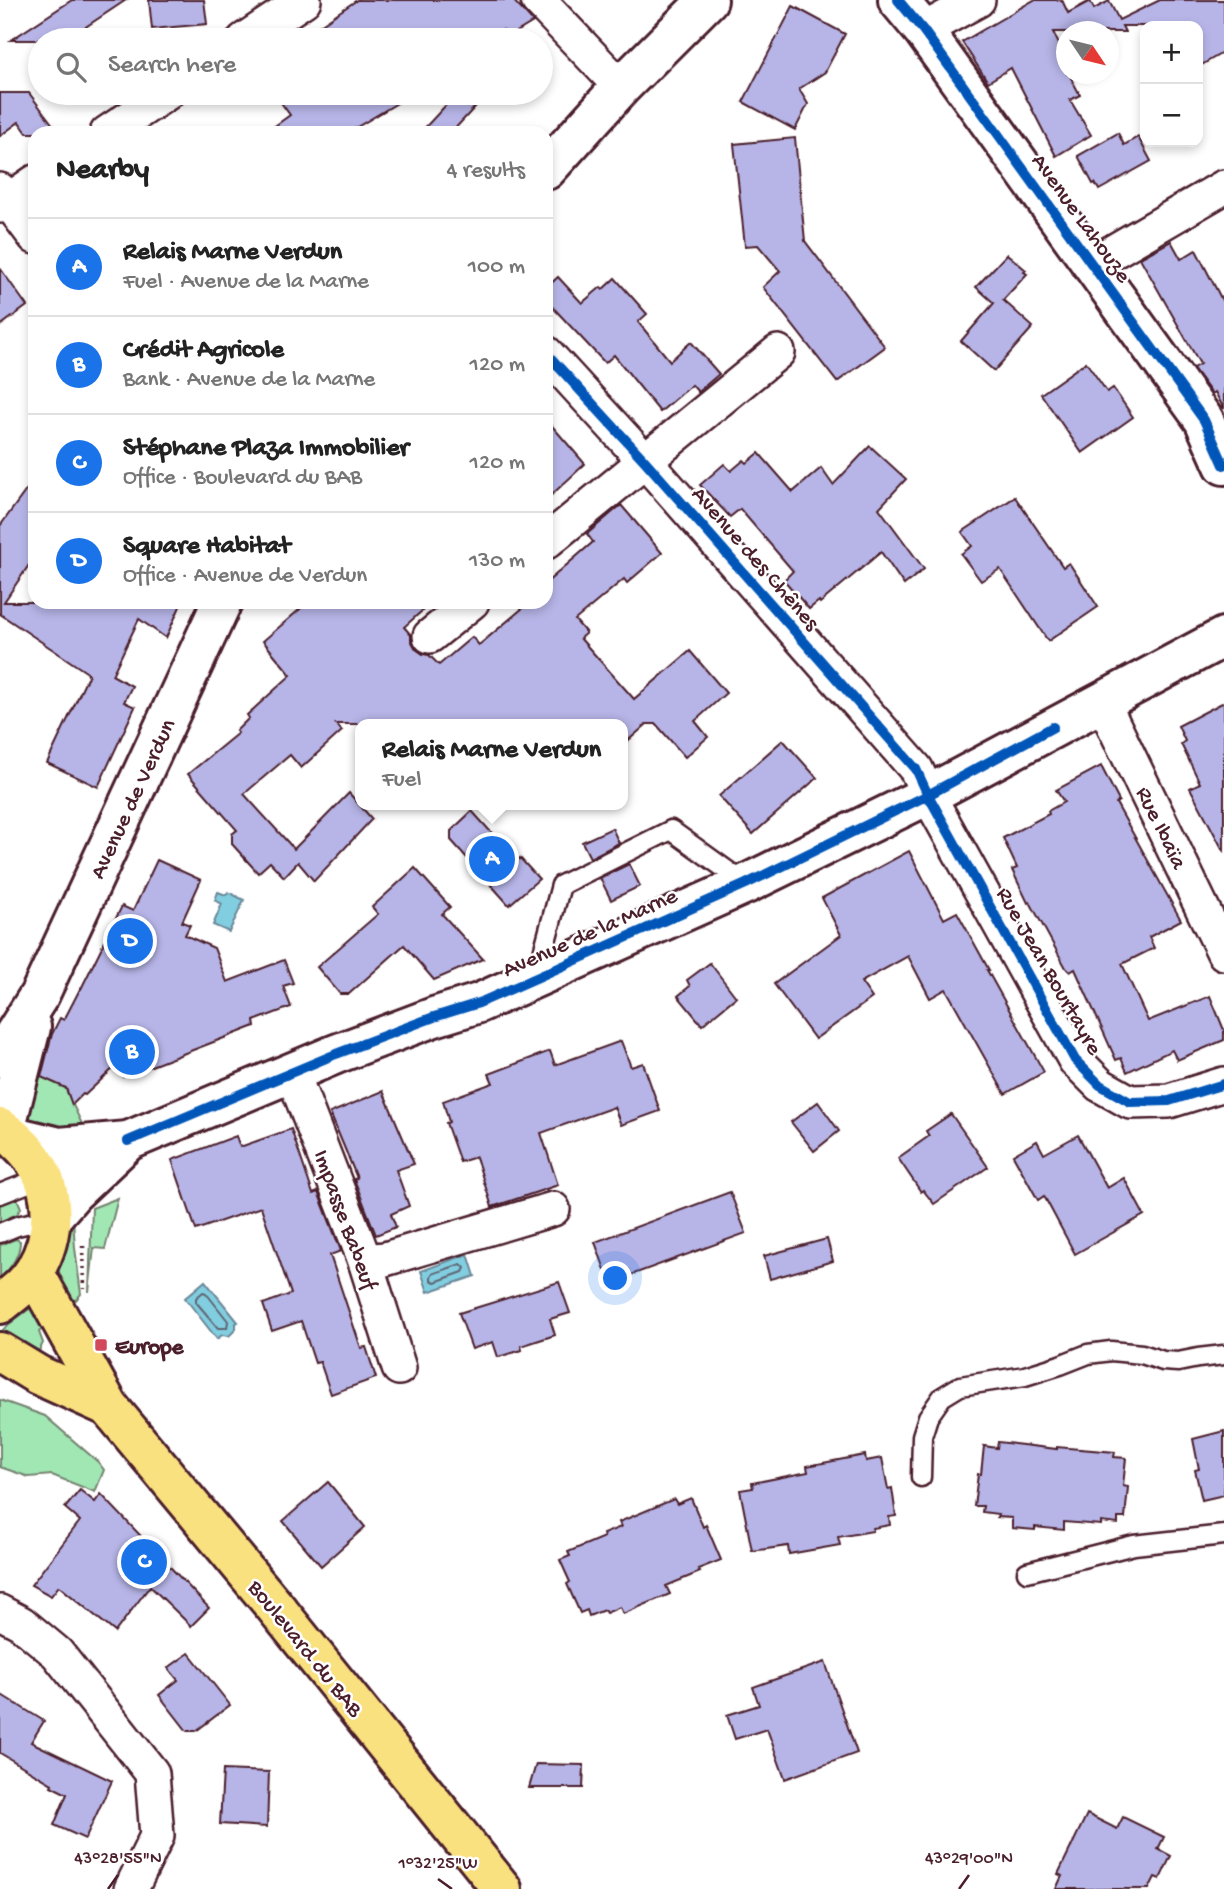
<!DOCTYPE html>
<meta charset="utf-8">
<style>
:root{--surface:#fff;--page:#f2f2f2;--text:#222;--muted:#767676;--line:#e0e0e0;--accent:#1a73e8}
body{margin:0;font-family:"Gochi Hand",sans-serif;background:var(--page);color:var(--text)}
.controls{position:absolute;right:21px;top:21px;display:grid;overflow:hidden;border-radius:14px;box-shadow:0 4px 10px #0003}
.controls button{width:63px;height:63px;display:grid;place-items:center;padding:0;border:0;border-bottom:2px solid var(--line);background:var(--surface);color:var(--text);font:35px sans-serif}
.compass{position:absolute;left:1056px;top:21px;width:63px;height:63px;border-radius:50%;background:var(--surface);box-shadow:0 4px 10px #0003;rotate:125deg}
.you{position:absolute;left:616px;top:1279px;width:24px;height:24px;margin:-18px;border:5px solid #fff;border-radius:50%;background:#1a73e8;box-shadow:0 0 0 10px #1a73e833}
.badge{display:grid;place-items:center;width:46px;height:46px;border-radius:50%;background:var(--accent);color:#fff;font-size:23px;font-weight:700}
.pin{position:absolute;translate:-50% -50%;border:4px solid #fff;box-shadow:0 2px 7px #0006}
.popup{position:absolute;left:355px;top:719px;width:273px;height:91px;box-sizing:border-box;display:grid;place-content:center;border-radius:14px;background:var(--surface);filter:drop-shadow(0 2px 5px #0005);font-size:23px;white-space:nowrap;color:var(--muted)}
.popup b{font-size:26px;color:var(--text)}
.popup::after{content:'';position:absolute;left:50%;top:100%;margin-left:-14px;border:14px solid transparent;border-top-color:var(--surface)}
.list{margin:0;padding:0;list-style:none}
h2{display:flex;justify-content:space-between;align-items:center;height:91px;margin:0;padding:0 28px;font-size:30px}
h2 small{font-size:23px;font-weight:400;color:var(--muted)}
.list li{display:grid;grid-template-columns:46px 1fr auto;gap:21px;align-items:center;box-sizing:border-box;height:98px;padding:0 28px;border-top:2px solid var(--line)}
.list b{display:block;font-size:26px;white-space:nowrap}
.list p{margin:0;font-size:23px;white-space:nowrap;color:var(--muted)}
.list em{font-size:23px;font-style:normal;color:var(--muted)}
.icon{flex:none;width:38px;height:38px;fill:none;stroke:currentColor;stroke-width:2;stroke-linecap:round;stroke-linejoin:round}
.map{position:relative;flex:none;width:1224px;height:1889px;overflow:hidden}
.search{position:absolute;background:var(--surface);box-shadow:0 4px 10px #0003;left:28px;top:28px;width:525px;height:77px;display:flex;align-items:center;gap:18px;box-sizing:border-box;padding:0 24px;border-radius:38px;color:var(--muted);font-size:26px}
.panel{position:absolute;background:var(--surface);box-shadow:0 4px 10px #0003;left:28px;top:126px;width:525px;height:483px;border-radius:21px}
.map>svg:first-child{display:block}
.green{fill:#a0e7b4;stroke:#758370;stroke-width:2}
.water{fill:#81cee0;stroke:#6b8898;stroke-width:2}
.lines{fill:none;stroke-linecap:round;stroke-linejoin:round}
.shore{stroke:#606573;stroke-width:2}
.building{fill:#b7b5e7;stroke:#4a1f2b;stroke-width:2}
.lane-casing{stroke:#4a1f2b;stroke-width:23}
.street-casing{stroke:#4a1f2b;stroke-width:38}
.secondary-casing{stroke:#4a1f2b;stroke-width:44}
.primary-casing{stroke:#4a1f2b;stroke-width:44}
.path{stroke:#4a1f2b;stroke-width:4.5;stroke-dasharray:2 5;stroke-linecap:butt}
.lane{stroke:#fff;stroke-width:18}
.street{stroke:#fff;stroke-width:33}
.secondary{stroke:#fff;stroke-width:38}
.primary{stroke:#fae180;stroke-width:38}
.cycleway-casing{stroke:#fff;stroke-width:15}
.cycleway{stroke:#0057b8;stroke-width:10}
.ticks{fill:none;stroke:#4a1f2b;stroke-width:2.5}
.poi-dot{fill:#d1495b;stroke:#fff;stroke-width:2.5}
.labels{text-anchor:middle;stroke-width:5;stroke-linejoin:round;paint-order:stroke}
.street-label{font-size:23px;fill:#4a1f2b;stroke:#fff}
.poi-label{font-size:23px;font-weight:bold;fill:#4a1f2b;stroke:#fff;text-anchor:start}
.ticks-label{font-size:18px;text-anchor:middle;fill:#4a1f2b;stroke:#fff;stroke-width:5;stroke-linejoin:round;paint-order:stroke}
</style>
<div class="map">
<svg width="1224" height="1889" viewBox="0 0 1224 1889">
<rect width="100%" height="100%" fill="#fff"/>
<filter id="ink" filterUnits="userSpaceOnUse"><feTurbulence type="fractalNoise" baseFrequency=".0143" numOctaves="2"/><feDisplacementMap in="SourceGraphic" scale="14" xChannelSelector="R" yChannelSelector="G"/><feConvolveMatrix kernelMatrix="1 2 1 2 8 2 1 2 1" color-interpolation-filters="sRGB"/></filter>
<g filter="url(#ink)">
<g class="green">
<path d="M33 1073 65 1088 82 1124 65 1133 29 1122 27 1108Z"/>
<path d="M16 1196 21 1208 17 1214 0 1223V1203Z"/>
<path d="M118 1198 105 1249 94 1248 89 1292 92 1208Z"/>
<path d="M73 1218 75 1248 81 1294 76 1300 70 1299C65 1289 57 1272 58 1261 59 1247 65 1229 73 1218Z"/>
<path d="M16 1239 20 1241C20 1255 10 1269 0 1279V1245Z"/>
<path d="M33 1306 47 1324 39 1332 43 1343 39 1351 2 1331C8 1323 25 1313 33 1306Z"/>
<path d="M0 1400 45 1416 98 1462 104 1470 95 1492 52 1475 29 1477 0 1467Z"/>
</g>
<g class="water">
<path d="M218 892 226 895 228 892 244 900 229 932 213 925 222 904 215 900Z"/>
<path d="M468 1254 475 1276 428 1292 421 1271Z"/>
<path d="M205 1281 238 1322 236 1323V1329L229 1336 222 1335 217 1339 185 1298Z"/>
</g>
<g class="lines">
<g class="shore">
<path d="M461 1264 465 1268 463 1272 435 1282 431 1280V1277L432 1274Z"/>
<path d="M203 1292 206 1293 228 1321 227 1328H218L196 1302V1298Z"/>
</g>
</g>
<g class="building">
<path d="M72 0H126L66 40H11Z"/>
<path d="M149 0H204L207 24 152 29Z"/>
<path d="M357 0H513L533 22 510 36 503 30 494 40H298Z"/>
<path d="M1034 0H1062L1068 13 1090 1 1094 9 1109 1 1119 20 1160 0H1224V52L1198 67V26H1122L1125 32H1053L1065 56 1061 58 1067 68V74H1069L1080 95 1070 100 1091 135 1056 156 1011 68 988 82 962 42Z"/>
<path d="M793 6 845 34 825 72 799 89 808 104 795 130 743 102Z"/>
<path d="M0 93H29L59 133H27L19 122 0 136Z"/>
<path d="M274 93H414L347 133H265L290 115Z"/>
<path d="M457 93H488L451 133H420Z"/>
<path d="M1118 133 1124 145 1138 137 1151 161 1099 190 1095 183 1093 184 1078 156Z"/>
<path d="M795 138 805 241 885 347 837 382 763 287 780 271 758 245 745 246 734 144Z"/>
<path d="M1171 241 1181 259 1196 250 1224 304V409L1215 392 1212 394 1193 368 1200 364 1140 258Z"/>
<path d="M1007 254 1026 270 1024 272 1027 274 1003 300 1033 327 994 371 961 341 994 303 976 287Z"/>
<path d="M0 268 27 306 0 326Z"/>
<path d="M558 277 582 303 601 287 603 289 615 278 647 314 638 322 670 361 691 342 719 374 698 392 692 385 660 412 614 355 605 363 546 300V288Z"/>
<path d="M1086 362 1107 392 1113 388 1133 417 1082 453 1041 394Z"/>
<path d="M546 419 585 464 546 500Z"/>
<path d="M870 446 906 479 879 508 924 569 904 585 881 552 820 603 819 601 809 609 784 580 793 571 740 509 730 517 700 485 724 464 731 471 744 460 747 463 759 453 793 492 821 468 833 485Z"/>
<path d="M35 478V556L4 602H182L166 638 139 619 112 675 132 686 124 702 135 707 98 787 47 763 89 674 0 614V526Z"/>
<path d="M1015 497 1063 567 1069 563 1098 607 1048 641 1000 569 981 581 961 554 972 546 962 532Z"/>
<path d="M621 505 662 553 627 583 624 579 575 620 586 633 580 638 634 699 690 651 726 693 695 721 708 737 685 757 656 724H647L623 745V724H336L342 731 301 768 290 755 244 794 294 849 349 793 372 819 314 881 298 862 284 877 270 862 258 873 232 844V834L237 830 188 774 238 733 236 731 249 718 247 715 291 675 263 641 307 603 320 605 323 602H432L404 627 411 635V640L416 649 423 654 429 655 439 665 472 637 479 645 530 602H546V583L593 542 587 534Z"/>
<path d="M1224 702V852L1190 788 1200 783 1181 744 1185 741 1178 726Z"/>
<path d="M783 740 817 778 753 834 719 796Z"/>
<path d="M1101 766 1119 801 1116 803 1181 920 1149 937 1154 948 1122 964 1148 1021 1210 996 1224 1030V1040L1177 1060 1172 1050 1127 1072 1121 1058 1116 1060 1075 969 1070 972 1066 968 1030 902 1028 903 1012 870 1017 868 1003 838 1049 814 1048 811 1064 802 1056 790Z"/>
<path d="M472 811 517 861 520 858 539 879 509 905 451 840V831Z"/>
<path d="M612 828 619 843 590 858 582 842Z"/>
<path d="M909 851 944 919 957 912 989 970H987L1044 1072 1005 1094 946 989 930 998 908 956 861 982 872 998 815 1039 774 984 841 935 822 898Z"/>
<path d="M157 860 201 880 182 922 190 925 185 935 214 948 227 982 284 960 293 983 283 986 291 1007 254 1021 255 1026 123 1077 117 1065 85 1095 83 1094 72 1105 66 1088 41 1077 52 1034 60 1018 64 1020 80 989H81L122 906 133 911Z"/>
<path d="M629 864 640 886 611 900 600 878Z"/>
<path d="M415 868 450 907 442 914 483 959 434 980 404 945 349 994H340L317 967 378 914 372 907Z"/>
<path d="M710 963 736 997 702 1025 678 996 690 986 687 980Z"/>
<path d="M621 1041 631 1067 643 1063 660 1111 621 1125 614 1107 541 1133 558 1185 492 1207 476 1157 460 1162 446 1123 449 1122 443 1101 493 1083 489 1074 550 1051 555 1065Z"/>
<path d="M383 1091 414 1164 396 1170 409 1206 391 1214 396 1227 376 1235 354 1179 357 1178 330 1113Z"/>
<path d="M818 1102 839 1131 814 1151 791 1122Z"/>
<path d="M951 1114 988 1167 934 1204 923 1190 921 1192 898 1158 929 1136 926 1131Z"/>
<path d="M291 1129 313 1194 318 1192 341 1251 330 1255 361 1348 366 1347 376 1378 331 1394 320 1362 315 1363 301 1321 272 1331 263 1304 291 1294 261 1207 196 1230 172 1160 236 1136 240 1147Z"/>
<path d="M1078 1135 1107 1188 1124 1178 1144 1215 1075 1254 1044 1196 1038 1200 1013 1155 1037 1141 1044 1154Z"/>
<path d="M730 1192 746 1233 631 1275 629 1270 608 1278 595 1242Z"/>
<path d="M827 1239 833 1261 770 1279 764 1256Z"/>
<path d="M559 1282 570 1313 550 1319 555 1335 521 1346 522 1350 498 1357 493 1342 472 1349 459 1313Z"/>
<path d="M1224 1431V1495L1202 1500 1195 1470 1199 1469 1193 1439Z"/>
<path d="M998 1442 1057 1449V1447L1115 1452 1114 1457 1126 1458 1123 1486 1128 1487 1125 1518H1118V1524L1101 1522V1525L1064 1522V1530L1035 1527V1530L1012 1528V1518L997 1517 998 1514 982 1512 983 1506H974L978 1474H981L984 1446 997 1448Z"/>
<path d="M865 1455 866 1461 882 1458 888 1489 892 1488 896 1516 889 1517 890 1525 873 1528V1531L838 1537 840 1545 789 1554 788 1546 752 1551 740 1490 753 1488 752 1483 808 1472 807 1466Z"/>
<path d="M328 1482 365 1527 321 1566 283 1521Z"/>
<path d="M80 1490 95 1502 101 1494 209 1608 191 1626 150 1586 115 1632 59 1586 51 1596 31 1585 80 1521 65 1508Z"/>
<path d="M691 1498 703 1527 706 1525 721 1560 698 1569 700 1572 666 1586 670 1594 623 1614 620 1607 606 1613 604 1610 589 1616 587 1610 580 1613 567 1584 570 1582 560 1560 570 1556 568 1552 604 1537 603 1534 621 1527 619 1522 674 1499 677 1504Z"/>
<path d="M189 1653 230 1705 196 1731H187L159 1695 178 1680 168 1668Z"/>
<path d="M825 1662 857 1753 785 1779 767 1729 735 1739 727 1715 759 1705 753 1687Z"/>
<path d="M0 1694 44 1721 31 1742 112 1781 85 1839 54 1825 67 1794 51 1786 52 1784 0 1753Z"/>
<path d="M536 1764 584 1765 583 1788H529Z"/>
<path d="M223 1770 269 1772 267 1827 220 1824Z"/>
<path d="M1087 1814 1117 1829 1123 1817 1164 1837 1158 1849 1171 1856 1160 1879 1155 1877 1149 1889H1056L1062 1876 1058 1874Z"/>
</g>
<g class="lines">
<defs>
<g id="lane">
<path d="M537 975 561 885 671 830 746 884"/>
<path d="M0 1194 97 1156"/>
<path d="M0 1233 17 1226 51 1218"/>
<path d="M921 1477 922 1436 928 1417 942 1397 960 1386 1025 1376 1060 1365 1088 1354 1111 1351 1142 1354 1163 1361 1178 1362 1198 1358 1224 1355"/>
<path d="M1027 1572 1134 1545 1224 1535"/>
</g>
<g id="street">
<path d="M538 0 621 87"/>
<path d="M923 30 978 0"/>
<path d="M244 40 304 0"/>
<path d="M107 133 167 93"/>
<path d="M0 190 35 237"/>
<path d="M0 206 35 182"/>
<path d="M1092 264 1224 187"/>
<path d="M546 353 645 461 916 769 928 795 1075 1060 1100 1085 1130 1102 1169 1101 1224 1084"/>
<path d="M546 542 778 352"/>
<path d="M430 636 472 602"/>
<path d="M1102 701 1224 953"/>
<path d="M292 1072 365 1261 399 1368"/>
<path d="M365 1261 385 1259 553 1209"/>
<path d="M0 1612 21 1623 57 1653 152 1773 157 1836 131 1889"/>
</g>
<g id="secondary">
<path d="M898 0 923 30 1204 420 1224 465"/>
<path d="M546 170 621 87 708 0"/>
<path d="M0 1057 40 994 222 602"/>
<path d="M5 1130 31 1027"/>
<path d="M13 1136 59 1147 128 1141 336 1054 434 1017 479 1003 746 884 928 795 1224 637"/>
<path d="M51 1218 73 1193 128 1141"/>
</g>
<g id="primary">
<path d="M0 1128C10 1133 17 1141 25 1149 56 1182 58 1231 35 1270 27 1284 13 1294 0 1304"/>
<path d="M34 1272 109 1407 276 1608 502 1889"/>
<path d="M0 1352 38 1375 109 1407"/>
</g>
</defs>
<use href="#lane" class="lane-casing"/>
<use href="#street" class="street-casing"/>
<use href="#secondary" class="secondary-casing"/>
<use href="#primary" class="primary-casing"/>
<path class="path" d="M83 1246 84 1289"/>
<use href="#lane" class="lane"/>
<use href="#street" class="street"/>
<use href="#secondary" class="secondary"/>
<use href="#primary" class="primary"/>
<defs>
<g id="cycleway">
<path d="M898 0 923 30 1204 420 1224 465"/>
<path d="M546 353 645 461 916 769 928 795 1075 1060 1100 1085 1130 1102 1169 1101 1224 1084"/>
<path d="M128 1141 336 1054 434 1017 479 1003 536 978 746 884 928 795 1053 727"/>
</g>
</defs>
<use href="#cycleway" class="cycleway-casing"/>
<use href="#cycleway" class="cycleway"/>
</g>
</g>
<path class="ticks" d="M438 1879 452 1889M108 1889 118 1875M959 1889 969 1875"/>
<rect class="poi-dot" x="94" y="1338" width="14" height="14" rx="3.5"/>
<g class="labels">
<g class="street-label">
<text transform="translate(1083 217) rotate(54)" y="8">Avenue Lahouze</text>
<text transform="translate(757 557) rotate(49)" y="8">Avenue des Chênes</text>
<text transform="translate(131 798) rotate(-65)" y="8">Avenue de Verdun</text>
<text transform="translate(1163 827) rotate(64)" y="8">Rue Ibaïa</text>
<text transform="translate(589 931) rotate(-24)" y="8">Avenue de la Marne</text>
<text transform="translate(1051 970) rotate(60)" y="8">Rue Jean Bourtayre</text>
<text transform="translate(347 1219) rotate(70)" y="8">Impasse Babeuf</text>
<text transform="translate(307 1647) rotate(51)" y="8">Boulevard du BAB</text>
</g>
<g class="poi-label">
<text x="115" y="1353">Europe</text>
</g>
</g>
<g class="ticks-label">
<text x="118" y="1863">43°28'55"N</text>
<text x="969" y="1863">43°29'00"N</text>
<text x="438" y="1868">1°32'25"W</text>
</g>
</svg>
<div class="controls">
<button>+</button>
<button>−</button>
</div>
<svg class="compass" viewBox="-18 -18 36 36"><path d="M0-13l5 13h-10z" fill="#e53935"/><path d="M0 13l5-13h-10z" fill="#767676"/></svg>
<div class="you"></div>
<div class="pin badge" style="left:492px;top:859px">A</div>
<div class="popup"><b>Relais Marne Verdun</b>Fuel</div>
<div class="pin badge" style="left:132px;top:1052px">B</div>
<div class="pin badge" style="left:144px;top:1562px">C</div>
<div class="pin badge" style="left:130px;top:941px">D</div>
<div class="search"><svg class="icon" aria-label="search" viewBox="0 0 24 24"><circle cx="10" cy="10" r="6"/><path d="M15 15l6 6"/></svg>Search here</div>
<section class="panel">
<h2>Nearby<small>4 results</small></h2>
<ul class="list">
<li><span class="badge">A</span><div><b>Relais Marne Verdun</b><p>Fuel · Avenue de la Marne</p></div><em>100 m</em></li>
<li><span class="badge">B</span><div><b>Crédit Agricole</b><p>Bank · Avenue de la Marne</p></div><em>120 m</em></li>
<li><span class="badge">C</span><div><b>Stéphane Plaza Immobilier</b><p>Office · Boulevard du BAB</p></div><em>120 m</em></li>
<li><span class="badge">D</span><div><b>Square Habitat</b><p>Office · Avenue de Verdun</p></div><em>130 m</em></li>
</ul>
</section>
</div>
